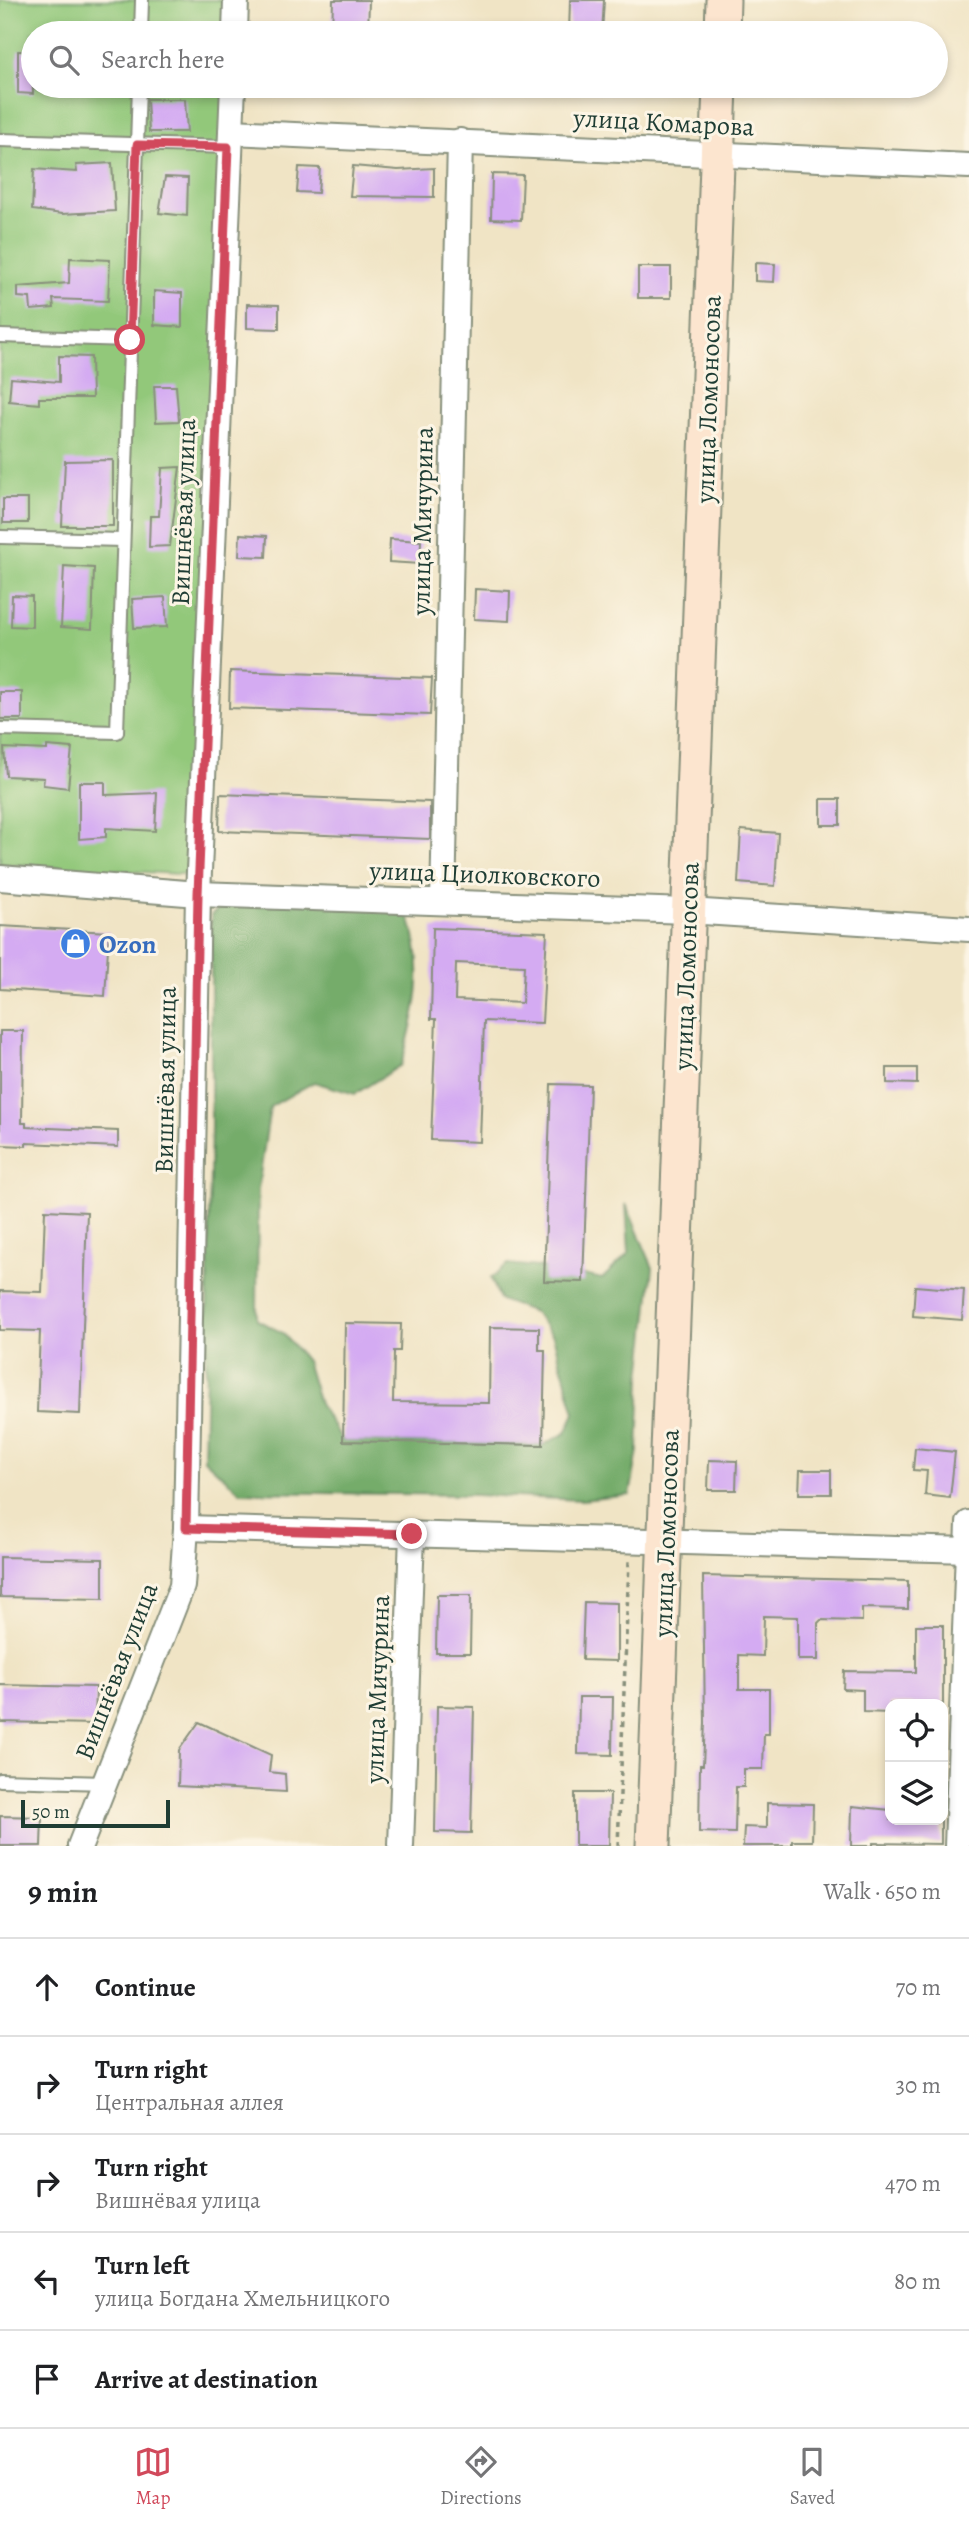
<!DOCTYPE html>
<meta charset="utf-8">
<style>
:root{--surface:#fff;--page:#f6f6f6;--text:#202124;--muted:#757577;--line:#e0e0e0;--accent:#d1495b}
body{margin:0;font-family:Alegreya,serif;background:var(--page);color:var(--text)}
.controls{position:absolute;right:21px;bottom:21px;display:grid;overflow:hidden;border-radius:14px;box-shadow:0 4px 10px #0003}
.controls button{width:63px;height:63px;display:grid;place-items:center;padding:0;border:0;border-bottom:2px solid var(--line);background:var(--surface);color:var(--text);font:35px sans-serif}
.scale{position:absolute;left:21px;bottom:18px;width:149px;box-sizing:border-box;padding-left:7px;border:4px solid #1f3d34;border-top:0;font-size:19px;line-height:24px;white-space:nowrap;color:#1f3d34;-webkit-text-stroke:5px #fcf5e5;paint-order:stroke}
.stop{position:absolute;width:21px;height:21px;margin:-16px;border:5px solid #d1495b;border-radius:50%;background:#fff}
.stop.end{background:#d1495b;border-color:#fff;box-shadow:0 2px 7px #0008}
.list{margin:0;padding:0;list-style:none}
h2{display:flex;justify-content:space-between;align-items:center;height:91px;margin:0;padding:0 28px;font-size:30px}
h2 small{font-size:23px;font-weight:400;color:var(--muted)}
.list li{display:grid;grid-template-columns:46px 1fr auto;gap:21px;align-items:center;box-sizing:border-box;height:98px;padding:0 28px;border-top:2px solid var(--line)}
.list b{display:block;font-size:26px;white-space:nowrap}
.list p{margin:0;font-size:23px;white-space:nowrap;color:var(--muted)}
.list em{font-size:23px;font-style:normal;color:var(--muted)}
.icon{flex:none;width:38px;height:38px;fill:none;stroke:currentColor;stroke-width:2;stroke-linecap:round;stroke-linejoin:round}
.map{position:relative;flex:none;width:969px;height:1846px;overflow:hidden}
.search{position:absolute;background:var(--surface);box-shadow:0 4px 10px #0003;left:21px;right:21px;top:21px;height:77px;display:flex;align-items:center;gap:18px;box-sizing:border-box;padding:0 24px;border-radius:38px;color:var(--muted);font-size:26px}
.sheet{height:581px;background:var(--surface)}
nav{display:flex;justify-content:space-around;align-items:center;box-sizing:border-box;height:98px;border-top:2px solid var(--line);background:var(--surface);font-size:19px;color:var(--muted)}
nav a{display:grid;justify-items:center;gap:4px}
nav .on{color:var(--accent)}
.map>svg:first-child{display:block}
.green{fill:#92c87a;stroke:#588257;stroke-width:2}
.forest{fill:#75ac6a;stroke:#4a744f;stroke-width:2}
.building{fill:#d4abf2;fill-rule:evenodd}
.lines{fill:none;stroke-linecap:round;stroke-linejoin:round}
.lane-casing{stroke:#88907c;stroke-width:16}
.street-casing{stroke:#88907c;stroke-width:28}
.secondary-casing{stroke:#88907c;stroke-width:37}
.path{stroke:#88907c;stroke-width:3.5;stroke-dasharray:5 5;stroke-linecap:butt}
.lane{stroke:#fff;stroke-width:12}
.street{stroke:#fff;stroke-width:24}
.secondary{stroke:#fce5cf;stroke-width:33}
.route{stroke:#d1495b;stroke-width:9}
.labels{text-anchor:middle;stroke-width:6;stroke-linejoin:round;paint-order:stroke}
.street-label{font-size:26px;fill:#1f3d34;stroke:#fcf5e5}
.shop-label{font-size:26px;font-weight:bold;fill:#366cbe;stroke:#fcf5e5;text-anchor:start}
</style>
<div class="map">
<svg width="969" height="1846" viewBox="0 0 969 1846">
<rect width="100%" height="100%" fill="#fcf5e5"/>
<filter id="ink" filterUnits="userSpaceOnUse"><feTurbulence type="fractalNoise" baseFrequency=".0143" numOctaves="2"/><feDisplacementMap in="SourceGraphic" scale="14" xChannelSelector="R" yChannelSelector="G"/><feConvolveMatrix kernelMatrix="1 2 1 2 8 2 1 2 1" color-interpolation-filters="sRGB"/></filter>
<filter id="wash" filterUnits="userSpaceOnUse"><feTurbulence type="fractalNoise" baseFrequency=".00686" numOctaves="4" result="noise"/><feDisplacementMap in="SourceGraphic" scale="28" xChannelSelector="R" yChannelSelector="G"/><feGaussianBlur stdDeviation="1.57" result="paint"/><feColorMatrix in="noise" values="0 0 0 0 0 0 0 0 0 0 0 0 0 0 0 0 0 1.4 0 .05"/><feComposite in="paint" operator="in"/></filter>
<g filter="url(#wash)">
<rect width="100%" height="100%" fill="#f0e4c5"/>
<path class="green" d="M0 0H231L229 33H33V86H227L197 875 0 864Z"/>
<path class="forest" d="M235 895 350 899 409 917C427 969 416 1014 401 1065L355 1094 314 1082 270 1107 258 1189 257 1320 283 1333 306 1361 319 1404 343 1441 543 1445 566 1433 575 1413 553 1336 534 1312 500 1300 491 1278 508 1264 558 1269 602 1279 629 1253 626 1204 653 1268 641 1377 638 1451 630 1495 582 1500 475 1495 240 1492 204 1459 211 1127V915Z"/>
<g id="blocks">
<g class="building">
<path d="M333 0H369L368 33H332Z"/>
<path d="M570 0H604L602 33H569Z"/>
<path d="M18 51H33V94L18 93Z"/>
<path d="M147 99H185L187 132H149Z"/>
<path d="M112 163 115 211 62 214 32 210 34 169 77 172 76 165Z"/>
<path d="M353 166 398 170 434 168V197L350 196Z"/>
<path d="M299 167 320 168 318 193 297 192Z"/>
<path d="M492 174 523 175 521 220 491 219Z"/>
<path d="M165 177 188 178 187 216 159 213Z"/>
<path d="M70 258 110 260 108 301 53 299 54 308 31 310 30 298 18 297V287L69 283Z"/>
<path d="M755 263 775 264 774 282 755 281Z"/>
<rect x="638" y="267" width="33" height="31"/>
<path d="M154 291 182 293V327L154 325Z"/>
<path d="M247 304 279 305V329L247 328Z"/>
<path d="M59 356 91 357 92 398H39V404L9 401 11 378 59 382Z"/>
<path d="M154 386H176L179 421 156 422Z"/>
<path d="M113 460V526H62L65 461Z"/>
<path d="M180 467 170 546 149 547 150 516H159L162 468Z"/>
<rect x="3" y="499" width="25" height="24"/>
<path d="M240 534 267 536 266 557 239 556Z"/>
<path d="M390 539 421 541 420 564 389 562Z"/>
<path d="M64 566 94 568 92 629 61 627Z"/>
<path d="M475 589 510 591 509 621 474 619Z"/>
<path d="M12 595 32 596V627L11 626Z"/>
<path d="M165 597 167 627 134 628 132 599Z"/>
<path d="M230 671 432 678 430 715 229 708Z"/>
<rect x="0" y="692" width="22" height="27"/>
<path d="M47 746 72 748 68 788 43 785 44 778 6 776 4 748 47 750Z"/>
<path d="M79 782H105V795L157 793 155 831 106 828V837L79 839Z"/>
<path d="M220 794 430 802V839L219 831Z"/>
<rect x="821" y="799" width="19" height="26"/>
<path d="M741 830 778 833 775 886 738 883Z"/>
<path d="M0 926 109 932 105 996 0 989Z"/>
<path d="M433 928 547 932 542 1023 484 1021 480 1142 431 1140 436 1019H431ZM456 963 524 966 522 1003 455 1000Z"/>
<path d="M0 1031H23L22 1123H26V1127L118 1131V1147L26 1143V1146L0 1145Z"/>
<path d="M887 1068H917V1084L887 1083Z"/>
<path d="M551 1084 590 1085 583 1282 544 1281Z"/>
<path d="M45 1210 87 1212 80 1414 37 1412 40 1331 0 1330V1291L42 1292Z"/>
<path d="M915 1286 964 1290 962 1320 913 1316Z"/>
<path d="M345 1323 401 1324 400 1351H394L393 1402 489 1403 490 1327 539 1328V1350H545L543 1445 343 1441Z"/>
<path d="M915 1448 955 1452 950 1498 925 1495 927 1471 913 1470Z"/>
<path d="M709 1460 737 1461 736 1490H708Z"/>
<path d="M800 1470H831V1494H799Z"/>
<path d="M0 1557 103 1559V1599L0 1597Z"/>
<path d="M703 1576 908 1581V1609L862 1608V1621L821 1620 818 1623V1660H798V1617L764 1616 763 1656 739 1655V1689H769V1734H764L763 1769H744V1787H736L735 1833 699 1832 700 1765H703L705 1723Z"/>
<path d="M437 1595H471L470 1653H436Z"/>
<path d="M584 1602 617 1603V1661L582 1660Z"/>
<path d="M916 1625H943V1704H890V1713L863 1712V1690L843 1689 844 1671 916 1672Z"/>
<path d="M0 1685 96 1687 95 1724 0 1722Z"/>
<path d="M579 1697H613L612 1755 578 1754Z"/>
<path d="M437 1706 474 1707 471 1833 435 1832Z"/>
<path d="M199 1722 271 1755 269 1772 285 1774 286 1792 178 1786 179 1750Z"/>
<path d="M575 1793H610L609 1846H575Z"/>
<path d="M767 1803 813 1804 812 1841H792V1846H743L744 1827 767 1828Z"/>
<path d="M852 1806 890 1810V1820H941V1844L873 1843V1846H851Z"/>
<path d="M0 1816 42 1817 41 1846H0Z"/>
</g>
</g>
</g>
<g filter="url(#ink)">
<use href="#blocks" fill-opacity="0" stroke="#88907c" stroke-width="2"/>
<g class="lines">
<defs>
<g id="lane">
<path d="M141 33 142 0"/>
<path d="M0 140 228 147"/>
<path d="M0 336 130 340"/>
<path d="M0 537 123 540"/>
<path d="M0 729 117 732 139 86"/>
<path d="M0 1780 105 1783"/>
</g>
<g id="street">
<path d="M235 33 236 0"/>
<path d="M231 132 969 166"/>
<path d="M0 878 198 894 688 911 969 929"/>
<path d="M443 902 460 141"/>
<path d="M186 1528 969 1550"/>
<path d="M80 1846 182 1586 186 1528 198 894 233 86"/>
<path d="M401 1846 412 1534"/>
<path d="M957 1846 969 1523"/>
</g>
<g id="secondary">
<path d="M722 33 723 0"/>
<path d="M653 1846 720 86"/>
</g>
</defs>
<use href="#lane" class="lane-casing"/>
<use href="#street" class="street-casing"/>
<use href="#secondary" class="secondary-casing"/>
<path class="path" d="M618 1846 629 1561"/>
<use href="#lane" class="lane"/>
<use href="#street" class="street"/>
<use href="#secondary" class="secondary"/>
</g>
</g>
<g class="lines" filter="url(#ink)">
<path class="route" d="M130 340 137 145 228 147 198 894 186 1528 412 1534"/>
</g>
<defs>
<symbol id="shop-disc" viewBox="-11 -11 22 22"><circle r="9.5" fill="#3f7fe0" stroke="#fcf5e5"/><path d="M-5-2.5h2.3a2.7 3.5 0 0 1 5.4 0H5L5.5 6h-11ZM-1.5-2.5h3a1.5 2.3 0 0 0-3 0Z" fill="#fff"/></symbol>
</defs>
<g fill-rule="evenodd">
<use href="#shop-disc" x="58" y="926" width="35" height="35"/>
</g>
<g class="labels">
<g class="street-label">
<text transform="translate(664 122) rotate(3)" y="9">улица Комарова</text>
<text transform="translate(708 399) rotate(-88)" y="9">улица Ломоносова</text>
<text transform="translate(183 512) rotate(-88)" y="9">Вишнёвая улица</text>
<text transform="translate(422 521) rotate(-89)" y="9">улица Мичурина</text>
<text transform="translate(485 874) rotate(2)" y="9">улица Циолковского</text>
<text transform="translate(686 966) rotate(-88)" y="9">улица Ломоносова</text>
<text transform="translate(165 1080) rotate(-89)" y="9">Вишнёвая улица</text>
<text transform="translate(666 1533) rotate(-88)" y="9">улица Ломоносова</text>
<text transform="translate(116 1671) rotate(-69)" y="9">Вишнёвая улица</text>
<text transform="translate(377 1689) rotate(-88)" y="9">улица Мичурина</text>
</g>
<g class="shop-label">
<text x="99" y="953">Ozon</text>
</g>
</g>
</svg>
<div class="controls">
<button><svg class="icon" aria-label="locate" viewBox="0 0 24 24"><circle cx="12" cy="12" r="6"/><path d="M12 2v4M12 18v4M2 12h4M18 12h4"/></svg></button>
<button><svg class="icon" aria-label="layers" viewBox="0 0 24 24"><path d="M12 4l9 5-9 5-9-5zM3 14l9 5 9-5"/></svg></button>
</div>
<div class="scale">50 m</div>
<div class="stop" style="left:130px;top:340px"></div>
<div class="stop end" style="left:412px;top:1534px"></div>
<div class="search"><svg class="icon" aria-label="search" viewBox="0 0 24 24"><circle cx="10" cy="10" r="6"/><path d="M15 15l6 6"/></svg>Search here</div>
</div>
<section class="sheet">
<h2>9 min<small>Walk · 650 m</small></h2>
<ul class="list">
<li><svg class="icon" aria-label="ahead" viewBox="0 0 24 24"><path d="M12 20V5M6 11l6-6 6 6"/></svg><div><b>Continue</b></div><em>70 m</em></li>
<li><svg class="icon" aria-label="right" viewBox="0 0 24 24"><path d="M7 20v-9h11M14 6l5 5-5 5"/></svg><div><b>Turn right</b><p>Центральная аллея</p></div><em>30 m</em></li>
<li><svg class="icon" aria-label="right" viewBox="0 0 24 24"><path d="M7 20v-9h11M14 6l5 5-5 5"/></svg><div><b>Turn right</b><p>Вишнёвая улица</p></div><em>470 m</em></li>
<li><svg class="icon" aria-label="left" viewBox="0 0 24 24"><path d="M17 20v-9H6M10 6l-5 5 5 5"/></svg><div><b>Turn left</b><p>улица Богдана Хмельницкого</p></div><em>80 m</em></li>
<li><svg class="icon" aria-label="arrive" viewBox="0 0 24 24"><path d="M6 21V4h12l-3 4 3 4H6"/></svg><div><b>Arrive at destination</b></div></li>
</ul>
</section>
<nav>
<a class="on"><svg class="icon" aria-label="map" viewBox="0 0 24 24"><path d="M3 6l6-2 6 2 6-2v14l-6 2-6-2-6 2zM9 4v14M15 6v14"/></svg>Map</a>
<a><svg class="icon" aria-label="directions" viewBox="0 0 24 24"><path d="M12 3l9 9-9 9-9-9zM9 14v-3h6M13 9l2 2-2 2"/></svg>Directions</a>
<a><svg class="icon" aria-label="saved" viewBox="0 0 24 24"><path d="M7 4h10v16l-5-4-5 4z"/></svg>Saved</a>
</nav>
